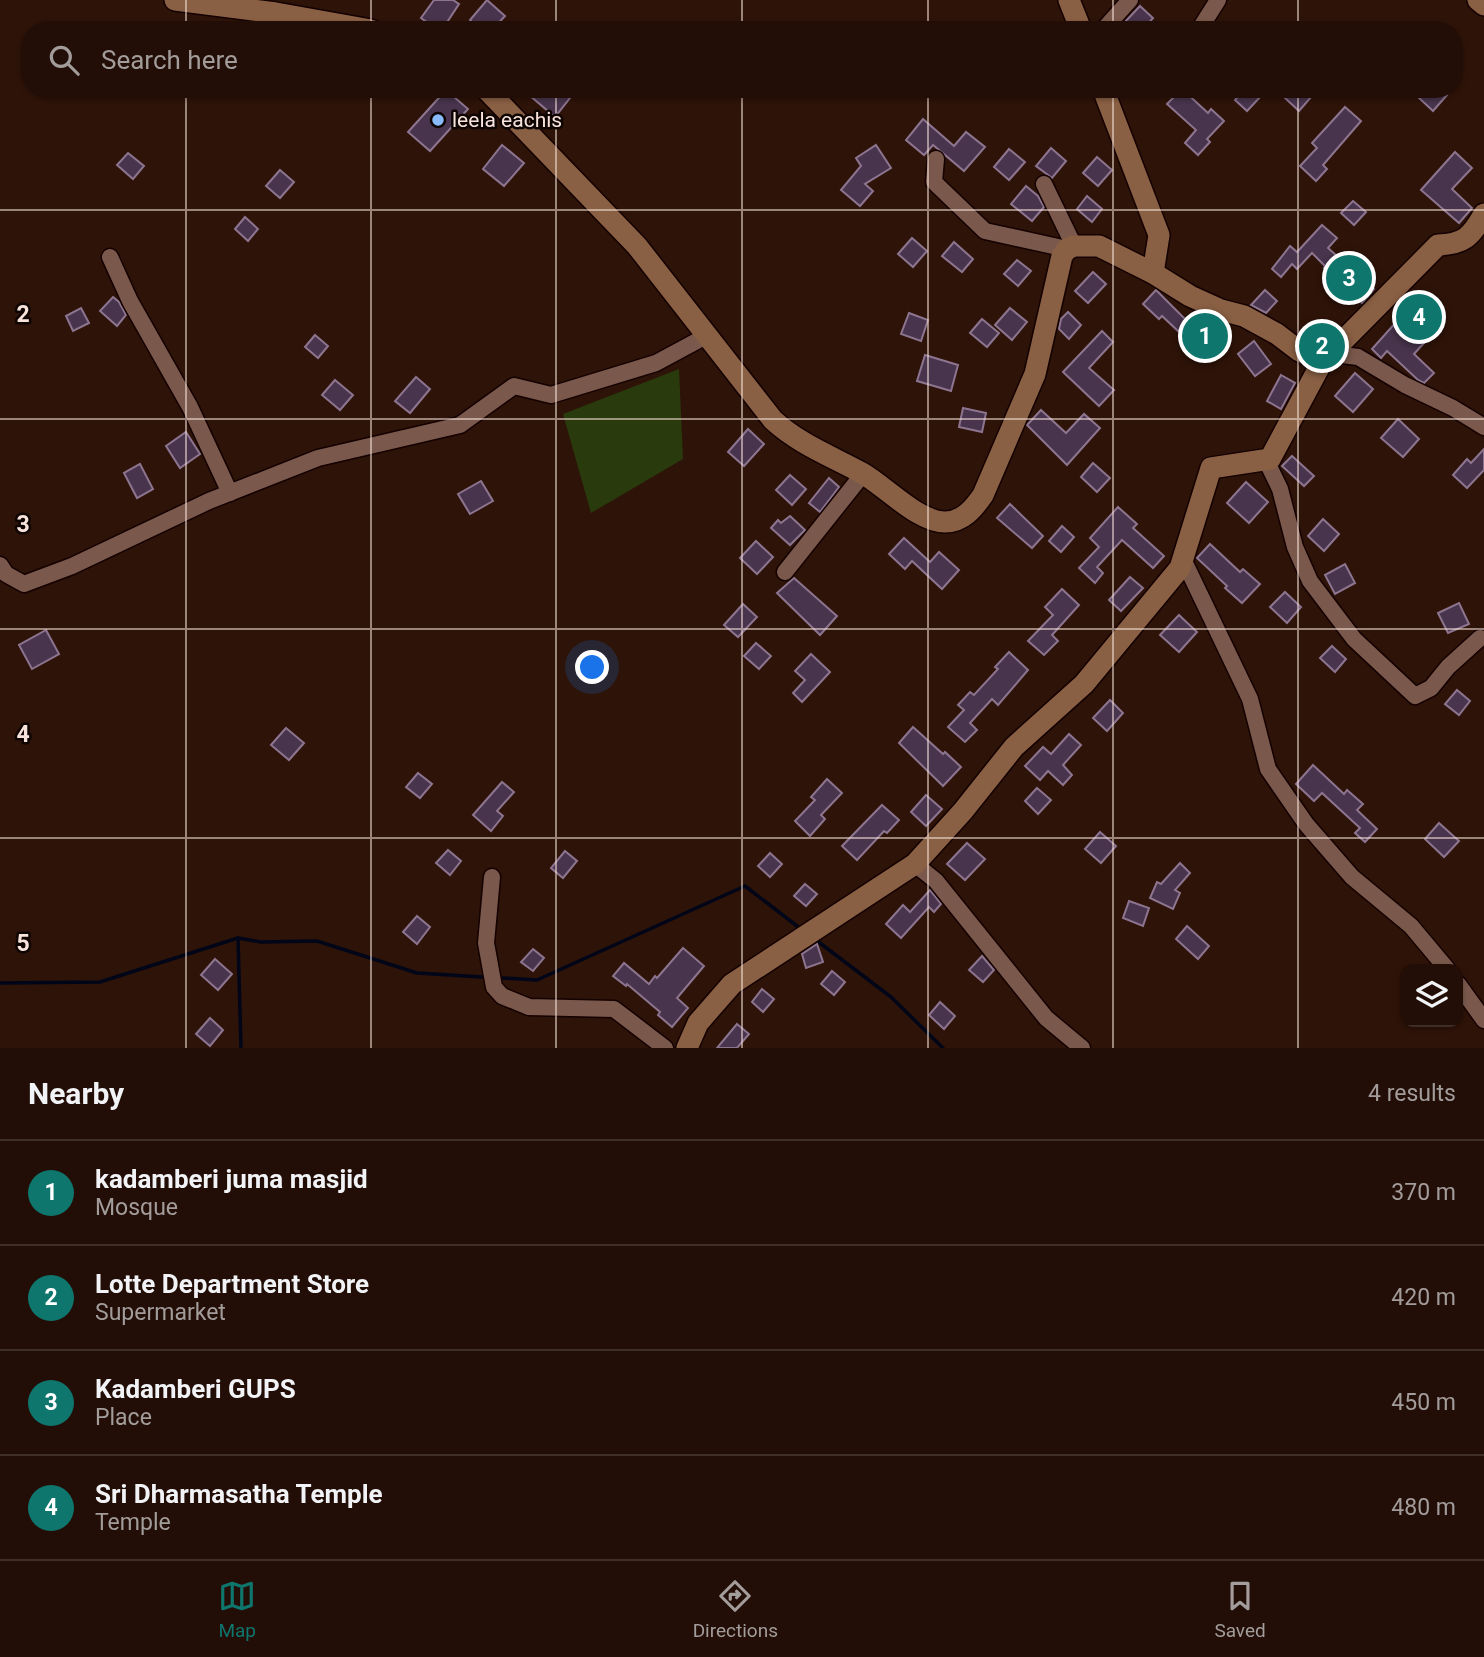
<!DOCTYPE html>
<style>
:root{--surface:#220e06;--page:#2e1c14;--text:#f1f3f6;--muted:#a29c9b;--line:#3f2e28;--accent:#0f766e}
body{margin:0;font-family:Roboto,sans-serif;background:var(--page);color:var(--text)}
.controls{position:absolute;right:21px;bottom:21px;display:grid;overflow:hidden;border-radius:14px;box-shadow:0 2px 5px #0004}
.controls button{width:63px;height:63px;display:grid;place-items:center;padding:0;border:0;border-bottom:2px solid var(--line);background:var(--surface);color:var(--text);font:35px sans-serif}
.you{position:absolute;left:593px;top:668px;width:24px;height:24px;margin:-18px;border:5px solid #fff;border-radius:50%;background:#1a73e8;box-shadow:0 0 0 10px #1a73e833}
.badge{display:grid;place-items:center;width:46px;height:46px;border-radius:50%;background:var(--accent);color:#fff;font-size:23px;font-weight:700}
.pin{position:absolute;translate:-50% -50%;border:4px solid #fff;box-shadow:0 2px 7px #0006}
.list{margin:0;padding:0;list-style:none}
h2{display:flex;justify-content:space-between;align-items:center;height:91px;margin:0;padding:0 28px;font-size:30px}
h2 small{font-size:23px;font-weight:400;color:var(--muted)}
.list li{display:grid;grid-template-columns:46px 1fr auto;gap:21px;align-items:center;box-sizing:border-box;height:105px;padding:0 28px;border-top:2px solid var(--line)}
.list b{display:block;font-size:26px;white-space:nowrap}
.list p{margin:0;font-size:23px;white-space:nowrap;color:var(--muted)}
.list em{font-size:23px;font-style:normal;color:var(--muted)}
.icon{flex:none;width:38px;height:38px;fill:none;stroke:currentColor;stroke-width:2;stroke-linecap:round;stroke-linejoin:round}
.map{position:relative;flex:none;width:1484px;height:1048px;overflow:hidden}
.search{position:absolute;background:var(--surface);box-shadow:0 2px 5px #0004;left:21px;right:21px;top:21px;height:77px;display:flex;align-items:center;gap:18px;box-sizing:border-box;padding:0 24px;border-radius:28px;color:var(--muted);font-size:26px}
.sheet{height:511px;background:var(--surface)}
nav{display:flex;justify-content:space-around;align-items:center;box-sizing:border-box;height:98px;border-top:2px solid var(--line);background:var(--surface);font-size:19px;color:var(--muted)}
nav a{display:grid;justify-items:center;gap:4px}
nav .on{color:var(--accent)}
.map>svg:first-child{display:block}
.green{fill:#293a0c}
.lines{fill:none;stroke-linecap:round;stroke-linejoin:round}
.stream{stroke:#000618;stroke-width:3.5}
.building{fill:#48344c;stroke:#8d7590;stroke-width:2}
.street-casing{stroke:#140100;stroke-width:19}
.secondary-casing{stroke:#140100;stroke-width:24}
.street{stroke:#7a594c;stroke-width:16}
.secondary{stroke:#8a6044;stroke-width:21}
.grid{fill:none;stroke:#f7e3db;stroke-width:2;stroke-opacity:0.55}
.poi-dot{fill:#87bbfb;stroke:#0e0402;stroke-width:2.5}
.labels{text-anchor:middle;stroke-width:5;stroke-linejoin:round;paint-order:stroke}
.poi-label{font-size:21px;fill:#f7e3db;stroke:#0e0402;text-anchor:start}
.grid-label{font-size:23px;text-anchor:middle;font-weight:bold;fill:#f7e3db;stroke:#0e0402;stroke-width:5;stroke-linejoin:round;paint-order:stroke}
</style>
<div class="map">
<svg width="1484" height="1048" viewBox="0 0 1484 1048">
<rect width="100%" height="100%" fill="#2e1308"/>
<path class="green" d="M679 369 683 459 591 513 563 414Z"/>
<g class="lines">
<g class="stream">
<path d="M816 940 891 997 943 1048"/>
<path d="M503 978 537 980 745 886 797 926"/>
<path d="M0 983 100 982 238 938"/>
<path d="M241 1048 238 938 261 942 317 941 417 973 482 977"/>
</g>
</g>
<g class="building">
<path d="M434 0H453L459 4 442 30H438L421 18Z"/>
<path d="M487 0 505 16 492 30H480L470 20Z"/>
<path d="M1140 6 1153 18 1143 30H1127L1122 25Z"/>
<path d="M522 89H577L555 117Z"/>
<path d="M1182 89 1208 113 1211 109 1224 121 1207 139 1210 142 1198 155 1185 143 1196 130 1167 104Z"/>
<path d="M1245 89H1256L1262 95 1247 111 1235 100Z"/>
<path d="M1293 89H1318L1299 111 1285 98Z"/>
<path d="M1425 89H1440L1447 95 1433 111 1418 97Z"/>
<path d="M446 90 468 109 430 151 408 132Z"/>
<path d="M1345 107 1361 121 1323 165 1327 169 1316 181 1300 166 1317 148 1312 143Z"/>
<path d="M923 119 954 146 966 132 985 147 964 171 933 145 924 155 906 140Z"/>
<path d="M502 145 524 163 504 186 483 169Z"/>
<path d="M876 145 891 168 865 184 873 191 860 206 841 190 861 166 856 158Z"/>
<path d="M1051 148 1066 161 1052 178 1036 166Z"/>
<path d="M1009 149 1025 162 1009 180 994 167Z"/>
<path d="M1455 152 1472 168 1452 189 1472 208 1459 223 1421 190Z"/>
<path d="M128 153 144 166 133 179 117 165Z"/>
<path d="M1097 157 1112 170 1098 186 1083 173Z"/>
<path d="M280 170 294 182 280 198 266 186Z"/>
<path d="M1026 186 1038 196 1044 207 1032 221 1011 204Z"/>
<path d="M1087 196 1102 209 1092 222 1077 209Z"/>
<path d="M1353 201 1366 212 1354 225 1341 213Z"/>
<path d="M245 217 258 229 248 241 235 229Z"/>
<path d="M1322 225 1337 238 1328 248 1374 289 1362 303 1324 268 1325 266 1312 253 1297 269 1292 264 1281 277 1272 269 1290 246 1297 252Z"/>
<path d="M912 238 927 251 913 267 898 254Z"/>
<path d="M954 242 973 259 962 272 942 256Z"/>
<path d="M1017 260 1031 271 1018 286 1004 274Z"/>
<path d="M1093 272 1106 284 1088 303 1075 291Z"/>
<path d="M1156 290 1187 321 1178 331 1162 316 1159 319 1143 304Z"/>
<path d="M1265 290 1277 301 1266 313 1251 305Z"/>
<path d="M1413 295 1443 322 1414 354 1434 373 1424 383 1418 380 1387 351 1381 358 1372 349 1398 320 1394 316Z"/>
<path d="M113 297 119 302 126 315 117 326 100 311Z"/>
<path d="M81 308 89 323 73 331 66 316Z"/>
<path d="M1010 308 1027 322 1012 340 995 325Z"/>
<path d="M1068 312 1081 325 1069 339 1059 329 1061 319Z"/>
<path d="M909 313 928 320 921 341 901 334Z"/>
<path d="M982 319 999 333 987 347 970 333Z"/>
<path d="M1197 322 1226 325 1205 353 1189 344Z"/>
<path d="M1102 331 1113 342 1089 368 1114 390 1099 406 1063 372Z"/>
<path d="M315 335 328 346 318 358 305 347Z"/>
<path d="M1254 341 1271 364 1255 376 1238 354Z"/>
<path d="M925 355 958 365 951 391 917 381Z"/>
<path d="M1355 373 1373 389 1353 412 1335 396Z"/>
<path d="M1281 375 1295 383 1281 409 1267 401Z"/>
<path d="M416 377 430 389 410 413 395 401Z"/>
<path d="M335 380 353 395 340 410 322 395Z"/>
<path d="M963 408 986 413 982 432 959 427Z"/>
<path d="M1041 410 1066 433 1084 414 1100 428 1067 465 1027 425Z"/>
<path d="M1398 419 1419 439 1403 457 1381 438Z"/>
<path d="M748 429 764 444 744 466 728 452Z"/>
<path d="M186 432 200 454 180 468 166 446Z"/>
<path d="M1484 449V470L1467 488 1453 475 1467 459 1471 463Z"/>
<path d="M1292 456 1314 476 1304 486 1282 466Z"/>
<path d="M1093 463 1110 478 1097 492 1081 477Z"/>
<path d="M140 464 153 489 137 498 124 473Z"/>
<path d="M790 475 806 489 792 505 776 490Z"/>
<path d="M829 478 839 487 820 512 809 503Z"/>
<path d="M481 481 493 501 470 514 458 494Z"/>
<path d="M1246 482 1268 502 1249 523 1227 503Z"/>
<path d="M1010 504 1043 536 1032 548 997 518Z"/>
<path d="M1118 507 1137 524 1133 528 1164 556 1153 568 1122 540 1097 567 1103 573 1095 583 1079 568 1099 547 1090 538Z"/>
<path d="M790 516 805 530 790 545 771 528 778 520 781 523Z"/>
<path d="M1323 519 1339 534 1324 551 1308 536Z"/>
<path d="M1062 526 1074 537 1061 552 1049 541Z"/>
<path d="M904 538 930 562 939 552 959 570 942 589 912 561 905 569 889 554Z"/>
<path d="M756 541 773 557 757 574 740 558Z"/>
<path d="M1210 544 1240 572 1243 569 1260 584 1242 603 1225 588 1227 586 1197 558Z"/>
<path d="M1345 564 1355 583 1335 594 1325 575Z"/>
<path d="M1130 577 1143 588 1121 611 1109 600Z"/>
<path d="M794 578 837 616 820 635 777 593Z"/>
<path d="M1062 589 1079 605 1052 635 1058 641 1044 655 1028 641 1053 615 1045 607Z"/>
<path d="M1285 592 1301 607 1287 623 1270 607Z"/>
<path d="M1459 603 1469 624 1448 633 1438 613Z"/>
<path d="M743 604 757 617 738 637 724 625Z"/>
<path d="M1179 615 1197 632 1179 652 1160 635Z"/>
<path d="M46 630 59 654 32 669 19 645Z"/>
<path d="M756 643 771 656 759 669 744 656Z"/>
<path d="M1332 646 1346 659 1335 672 1320 658Z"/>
<path d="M1009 652 1028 670 998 705 992 699 970 723 977 730 965 742 948 727 964 710 958 705 970 692 974 695 998 669 995 667Z"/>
<path d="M811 654 830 672 802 702 793 693 805 680 795 671Z"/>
<path d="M1457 690 1470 701 1459 715 1445 704Z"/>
<path d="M1110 700 1123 713 1107 731 1093 718Z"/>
<path d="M913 727 943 754 945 752 961 767 943 786 899 743Z"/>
<path d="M286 728 304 743 289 760 271 745Z"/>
<path d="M1069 734 1081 745 1063 765 1072 775 1063 785 1048 771 1040 780 1025 766 1043 747 1051 754Z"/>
<path d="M1313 765 1344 794 1347 790 1363 804 1357 810 1377 829 1365 842 1355 833 1360 828 1322 793 1314 801 1296 784Z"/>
<path d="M418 773 432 784 420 798 406 787Z"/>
<path d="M827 779 842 793 821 815 825 819 810 836 795 821 815 800 811 797Z"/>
<path d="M502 782 514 792 497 811 503 816 491 831 473 815Z"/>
<path d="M1037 788 1051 800 1038 814 1025 801Z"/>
<path d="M926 795 942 809 926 826 911 812Z"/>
<path d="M882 805 899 820 887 833 884 831 857 860 842 846Z"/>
<path d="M1439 823 1459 841 1444 857 1425 839Z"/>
<path d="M1100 832 1116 846 1101 863 1085 849Z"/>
<path d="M967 843 985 859 965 880 947 864Z"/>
<path d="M448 850 461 861 450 875 436 863Z"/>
<path d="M565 851 577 861 563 878 551 868Z"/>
<path d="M770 853 782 864 770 877 758 866Z"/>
<path d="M1180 863 1190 873 1175 890 1180 893 1173 909 1150 898 1157 882 1161 884Z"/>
<path d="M805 884 817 894 806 906 794 896Z"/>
<path d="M930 890 941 904 934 912 929 907 901 938 886 924 903 905 910 912Z"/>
<path d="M1129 901 1149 908 1143 926 1123 918Z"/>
<path d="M417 916 430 927 417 944 403 932Z"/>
<path d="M1187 926 1209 946 1198 959 1176 939Z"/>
<path d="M817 944 823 962 806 968 802 954Z"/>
<path d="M683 948 704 966 677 998 688 1008 672 1027 658 1015 660 1012 627 984 626 986 613 976 624 963 649 984 655 976 657 978Z"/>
<path d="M533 949 544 958 533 971 521 962Z"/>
<path d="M982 956 994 970 983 982 969 970Z"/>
<path d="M215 959 232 974 218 990 201 975Z"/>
<path d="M832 971 845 982 834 995 821 984Z"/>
<path d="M762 989 774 999 763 1012 752 1002Z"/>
<path d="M940 1002 955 1016 944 1029 929 1015Z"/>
<path d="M210 1018 223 1030 210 1046 196 1034Z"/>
<path d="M737 1024 749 1034 737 1048H717Z"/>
</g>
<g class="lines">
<defs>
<g id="street">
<path d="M1103 30 1130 0"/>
<path d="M1199 30 1218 0"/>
<path d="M936 159 934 182 985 231 1067 249"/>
<path d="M1044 184 1074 246"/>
<path d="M110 257 130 301 190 407 230 493"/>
<path d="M1324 361 1342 355 1358 357 1405 385 1453 408 1484 427"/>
<path d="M1266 460 1280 489 1295 547 1310 581 1354 639 1415 696 1431 688 1448 667 1480 638"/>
<path d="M1183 559 1250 699 1268 769 1306 824 1352 877 1411 926 1447 969"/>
<path d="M0 565 6 574 24 584 72 566 209 501 318 458 460 425 514 386 551 395 656 363 708 335"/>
<path d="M785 572 863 474"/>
<path d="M915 864 936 881 1046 1018 1082 1048"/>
<path d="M492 877 486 943 494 987 502 996 529 1007 614 1009 665 1048"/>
<path d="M1458 984 1484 1020"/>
</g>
<g id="secondary">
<path d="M175 0 276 13 371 30"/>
<path d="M1069 0 1081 30"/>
<path d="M1478 0 1484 5"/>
<path d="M486 89 637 246 773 420C799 444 831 456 862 473 885 486 918 522 945 522 963 522 974 508 983 495L1035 374 1062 256 1067 249 1074 246H1099L1153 273 1190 296 1221 310 1244 316 1277 334 1298 350 1322 362"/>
<path d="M1103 89 1159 235 1153 273"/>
<path d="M687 1048 698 1023 732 984 915 864 963 811 1014 747 1084 684 1180 568 1211 468 1270 459 1322 362 1438 245C1464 244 1471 237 1484 214"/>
</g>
</defs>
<use href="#street" class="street-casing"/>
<use href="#secondary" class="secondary-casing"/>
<use href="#street" class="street"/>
<use href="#secondary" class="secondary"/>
</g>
<path class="grid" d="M186 0V30M371 0V30M556 0V30M742 0V30M928 0V30M1113 0V30M1298 0V30M186 89V1048M371 89V1048M556 89V1048M742 89V1048M928 89V1048M1113 89V1048M1298 89V1048M0 210H1484M0 419H1484M0 629H1484M0 838H1484"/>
<circle class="poi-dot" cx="438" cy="120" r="7"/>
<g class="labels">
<g class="poi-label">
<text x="452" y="127">leela eachis</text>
</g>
</g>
<g class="grid-label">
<text x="23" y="322">2</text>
<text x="23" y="532">3</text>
<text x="23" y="742">4</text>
<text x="23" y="951">5</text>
</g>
</svg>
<div class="controls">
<button><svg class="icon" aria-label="layers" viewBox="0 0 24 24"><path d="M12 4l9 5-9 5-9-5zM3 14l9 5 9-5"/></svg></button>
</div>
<div class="you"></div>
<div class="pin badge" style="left:1205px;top:336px">1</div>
<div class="pin badge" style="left:1322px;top:346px">2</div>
<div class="pin badge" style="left:1349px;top:278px">3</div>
<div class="pin badge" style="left:1419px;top:317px">4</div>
<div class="search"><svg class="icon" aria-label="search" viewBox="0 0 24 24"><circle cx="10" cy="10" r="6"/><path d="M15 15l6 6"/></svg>Search here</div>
</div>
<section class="sheet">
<h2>Nearby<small>4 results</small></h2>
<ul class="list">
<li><span class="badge">1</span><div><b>kadamberi juma masjid</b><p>Mosque</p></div><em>370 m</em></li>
<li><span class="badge">2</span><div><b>Lotte Department Store</b><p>Supermarket</p></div><em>420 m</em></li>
<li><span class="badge">3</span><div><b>Kadamberi GUPS</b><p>Place</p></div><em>450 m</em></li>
<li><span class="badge">4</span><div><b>Sri Dharmasatha Temple</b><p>Temple</p></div><em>480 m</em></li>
</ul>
</section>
<nav>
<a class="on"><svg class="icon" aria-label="map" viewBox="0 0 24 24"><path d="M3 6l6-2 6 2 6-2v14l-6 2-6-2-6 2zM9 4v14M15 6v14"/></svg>Map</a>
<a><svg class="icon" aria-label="directions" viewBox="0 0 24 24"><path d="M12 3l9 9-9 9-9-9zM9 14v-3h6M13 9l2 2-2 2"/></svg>Directions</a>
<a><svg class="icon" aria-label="saved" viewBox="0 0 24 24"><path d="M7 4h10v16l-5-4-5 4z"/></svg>Saved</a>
</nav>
